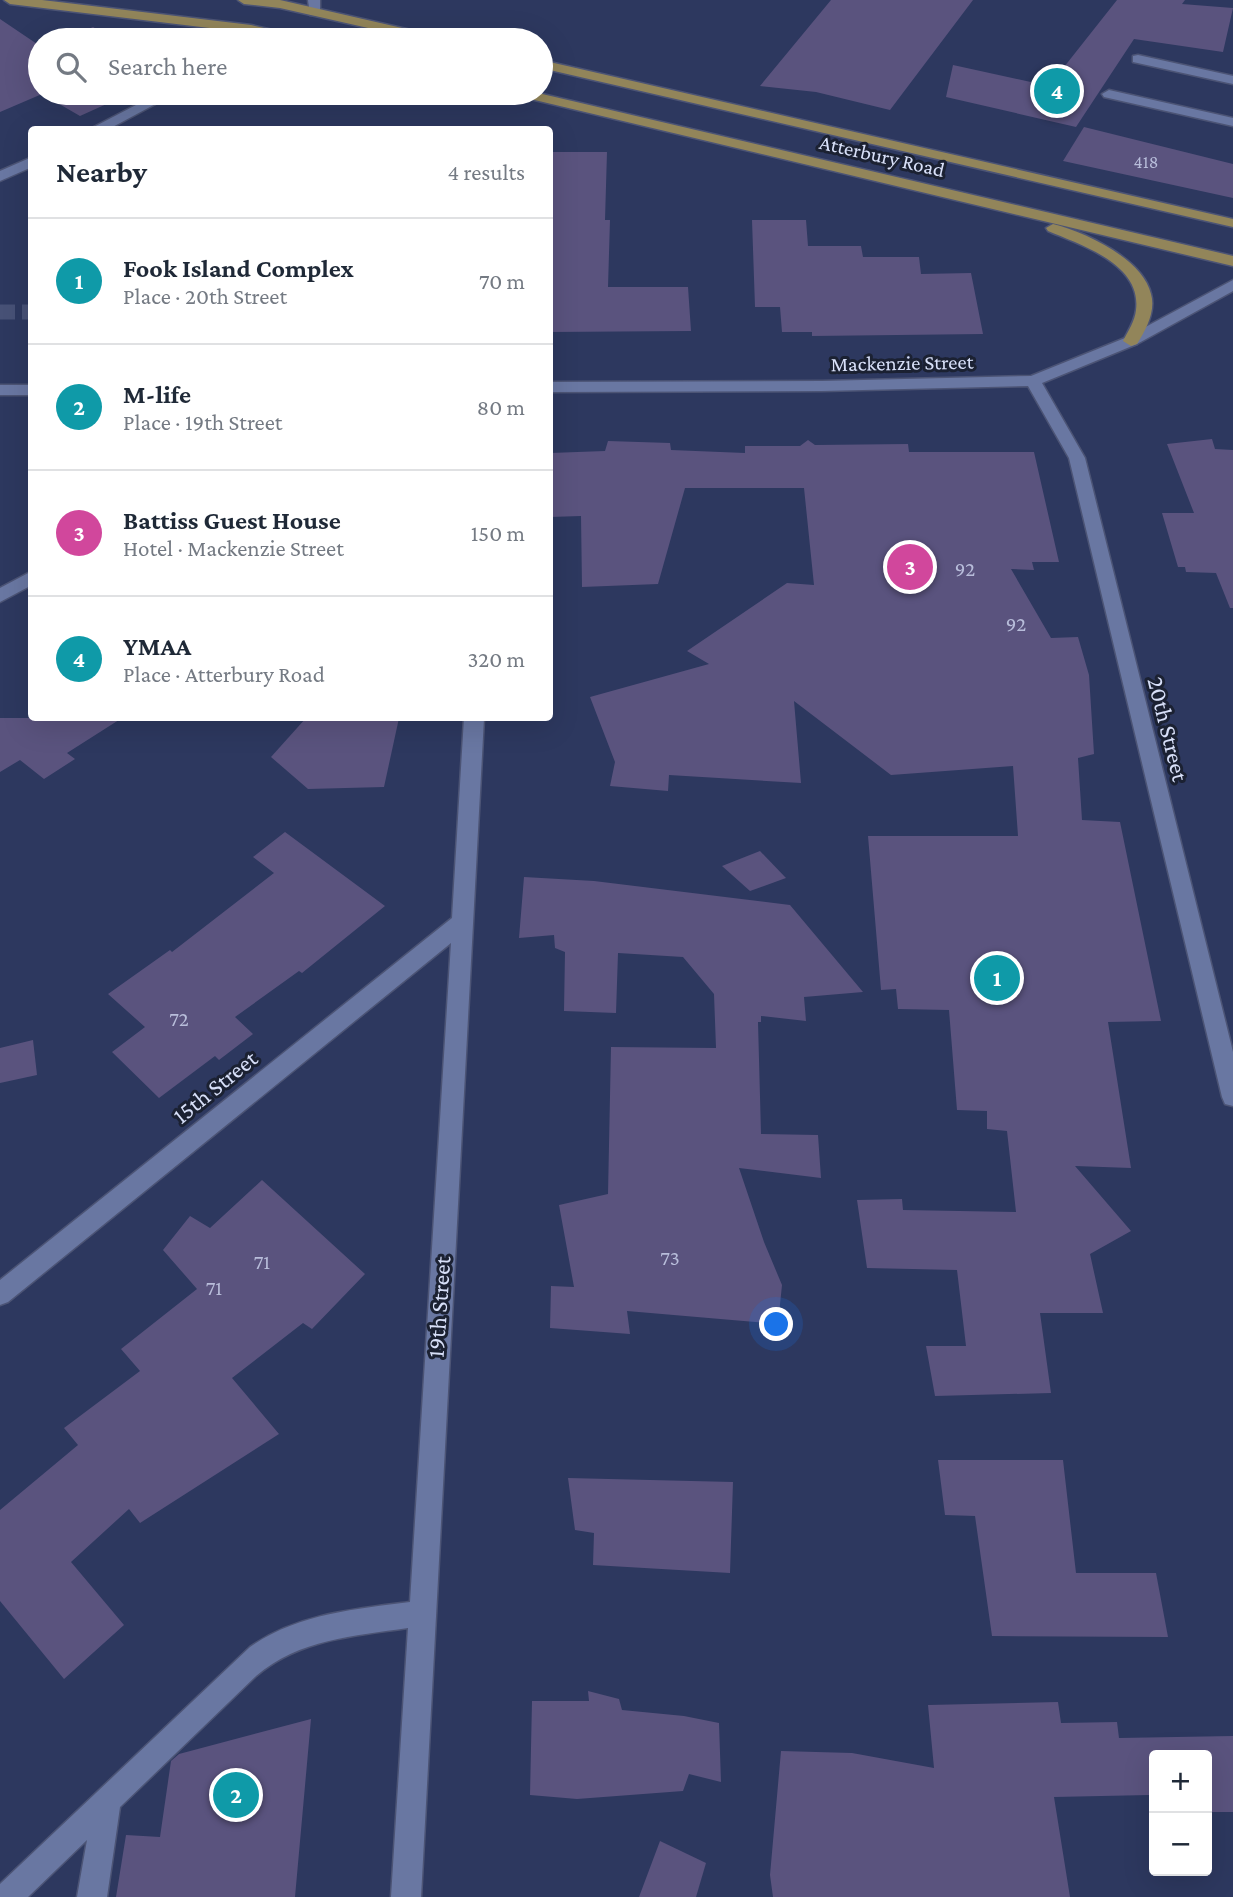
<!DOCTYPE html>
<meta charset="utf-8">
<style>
:root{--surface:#fff;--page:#f6f6f7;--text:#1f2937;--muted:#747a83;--line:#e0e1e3;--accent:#111827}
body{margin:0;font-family:"Crimson Pro",serif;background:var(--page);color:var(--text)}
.controls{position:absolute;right:21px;bottom:21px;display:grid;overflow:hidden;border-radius:7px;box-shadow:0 7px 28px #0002}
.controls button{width:63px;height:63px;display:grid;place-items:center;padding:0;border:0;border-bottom:2px solid var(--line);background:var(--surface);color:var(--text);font:35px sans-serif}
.you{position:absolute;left:777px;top:1325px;width:24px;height:24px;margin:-18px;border:5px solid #fff;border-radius:50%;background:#1a73e8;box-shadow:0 0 0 10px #1a73e833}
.badge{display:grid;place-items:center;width:46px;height:46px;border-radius:50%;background:var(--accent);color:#fff;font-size:23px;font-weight:700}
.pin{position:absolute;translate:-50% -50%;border:4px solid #fff;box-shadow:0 2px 7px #0006}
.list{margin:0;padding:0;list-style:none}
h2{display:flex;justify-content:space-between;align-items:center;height:91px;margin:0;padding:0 28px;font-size:30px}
h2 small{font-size:23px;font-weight:400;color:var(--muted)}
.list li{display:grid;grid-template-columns:46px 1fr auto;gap:21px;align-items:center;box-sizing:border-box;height:126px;padding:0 28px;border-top:2px solid var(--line)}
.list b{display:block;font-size:26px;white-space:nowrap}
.list p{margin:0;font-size:23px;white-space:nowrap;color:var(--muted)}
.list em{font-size:23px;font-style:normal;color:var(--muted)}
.icon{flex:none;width:38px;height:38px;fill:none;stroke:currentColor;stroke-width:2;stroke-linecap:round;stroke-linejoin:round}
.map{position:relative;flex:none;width:1233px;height:1897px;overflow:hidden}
.search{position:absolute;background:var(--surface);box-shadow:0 7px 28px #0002;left:28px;top:28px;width:525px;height:77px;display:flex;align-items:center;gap:18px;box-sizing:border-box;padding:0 24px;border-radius:38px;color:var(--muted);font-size:26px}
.panel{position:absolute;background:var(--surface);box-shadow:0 7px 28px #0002;left:28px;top:126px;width:525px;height:595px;border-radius:7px}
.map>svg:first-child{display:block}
.building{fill:#5a537e}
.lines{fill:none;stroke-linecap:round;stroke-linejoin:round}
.minor-tunnel{stroke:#475176;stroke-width:15;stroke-dasharray:15 7;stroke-linecap:butt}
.service-casing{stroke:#4c5475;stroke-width:3}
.minor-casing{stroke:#4c5475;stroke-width:3}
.primary-casing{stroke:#4c5475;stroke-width:3}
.service{fill:#6977a2;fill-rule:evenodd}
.minor{fill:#6977a2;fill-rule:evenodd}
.primary{fill:#92855a;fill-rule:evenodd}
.labels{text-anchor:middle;stroke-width:6;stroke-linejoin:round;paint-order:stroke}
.far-number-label{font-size:18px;fill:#b8bdda}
.far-street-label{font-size:21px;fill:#d8e0f9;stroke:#1b2132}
.number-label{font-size:21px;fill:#b8bdda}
.street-label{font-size:24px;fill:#d8e0f9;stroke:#1b2132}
</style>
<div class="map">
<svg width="1233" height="1897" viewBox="0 0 1233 1897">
<rect width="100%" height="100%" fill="#2d385f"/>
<g class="building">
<path d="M831 0H973L890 110 816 92 760 86Z"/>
<path d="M1117 0H1185L1182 4 1233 8 1223 52 1134 39 1076 127 946 97 953 65 1049 86Z"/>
<path d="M0 19 40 46V93H131L80 116 42 94 0 112Z"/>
<path d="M93 27 115 40H63Z"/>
<path d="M1084 127 1233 164V198L1063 161Z"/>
<path d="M550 152H607L605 220H610L608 287H688L691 331 550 332Z"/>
<path d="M752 220H806L808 246H861L863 257H919L921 274 971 273 983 334 812 336V332H782L780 307H755Z"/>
<path d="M1212 439 1215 449 1233 450V608H1230L1216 573 1186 572 1185 567H1178L1162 513H1194L1167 444Z"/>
<path d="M808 440 815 445 908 444 909 452H1034L1059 562H1032L1034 570 1011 569 1051 638 1078 637 1089 675 1094 754 1078 758 1082 820 1120 822 1161 1021 1108 1022 1131 1168 1075 1166 1131 1231 1090 1254 1103 1313H1040L1051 1393 935 1396 926 1346H966L957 1270 867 1268 857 1200 902 1199 903 1210 1016 1212 1007 1131 987 1129V1111L957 1110 949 1010 898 1009 896 989 881 990 868 836H1018L1013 766 891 775 794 701 801 783 669 775 668 791 610 786 615 762 590 697 709 664 687 651 787 583 814 585 804 488H685L658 584 582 587 581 516 550 517V453L605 451 608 441 670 443 671 450 745 453V446H800Z"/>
<path d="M0 718H122L67 753 75 759 44 779 20 760 0 772Z"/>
<path d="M306 718H399L384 787 308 789 271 757Z"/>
<path d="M285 832 385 906 302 973 299 971 235 1017 253 1034 219 1060 215 1056 159 1098 112 1052 145 1027 108 994 170 950 172 952 274 873 253 857Z"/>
<path d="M760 851 786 878 750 891 722 866Z"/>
<path d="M524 877 594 881 790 905 863 992 804 997 806 1021 761 1016V1022H758L761 1134 818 1135 821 1178 739 1168 764 1242 782 1285 778 1324 627 1311 630 1334 550 1328 551 1286 574 1287 559 1205 608 1194 611 1047 716 1048 714 994 683 957 618 953 616 1013 564 1011 565 952 555 948 554 935 519 938Z"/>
<path d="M33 1040 37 1075 0 1083V1048Z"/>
<path d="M262 1180 365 1274 312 1329 303 1323 232 1378 279 1434 140 1523 129 1509 71 1562 124 1625 64 1679 0 1601V1510L78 1445 64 1428 140 1371 121 1349 197 1289 163 1250 190 1216 210 1228Z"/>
<path d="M938 1460H1063L1076 1573H1156L1168 1637 992 1636 975 1516 945 1515Z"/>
<path d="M568 1478 733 1482 730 1573 593 1565 594 1533 575 1530Z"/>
<path d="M588 1691 619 1699 622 1710 684 1716 719 1723 721 1782 689 1774 683 1791 577 1799 530 1795 532 1701H589Z"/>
<path d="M1058 1702 1061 1723 1117 1722 1119 1738 1233 1736V1812H1207V1755H1154V1811H1151L1149 1795 1054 1797 1070 1897H773L770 1875 781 1751 852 1753 934 1768 928 1705Z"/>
<path d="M311 1719 295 1897H116L126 1835 160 1837 171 1761 179 1754Z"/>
<path d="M660 1841 706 1863 696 1897H639Z"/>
</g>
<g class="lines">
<path class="minor-tunnel" d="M0 312H32"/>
<defs>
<g id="service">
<path d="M1138 55 1233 76V84L1133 62V56Z"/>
<path d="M1109 90 1233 118V126L1104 97 1102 94Z"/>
</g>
<g id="minor">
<path d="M308 0H320V15H310Z"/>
<path d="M159 93H176L107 130H88Z"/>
<path d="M32 157V167L0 181V171Z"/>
<path d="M1233 280V291L1137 344 1042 383 1085 458 1233 1052V1106L1225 1104 1222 1097 1069 458 1028 386 822 391 550 392V382L822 381 1031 376 1125 338Z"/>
<rect x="0" y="385" width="32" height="10"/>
<path d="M32 571V585L0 602V588Z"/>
<path d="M464 718H484L421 1897H391L408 1628C354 1636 299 1639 256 1676L120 1807 107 1897H77L87 1840 28 1897H0V1884L250 1647C297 1614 355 1609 410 1602L451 943 8 1302 0 1305V1280L452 918Z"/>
</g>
<g id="primary">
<path d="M4 0H42L251 25 304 37 306 40H283L251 33 10 4Z"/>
<path d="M238 0H280L437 36 444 40H421L280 8 244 4Z"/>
<path d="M541 60 1233 219V227L541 68Z"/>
<path d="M515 93H538L1233 256V266L522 97Z"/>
<path d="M1053 224C1085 232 1143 259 1151 294 1156 311 1146 330 1137 344L1131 346 1123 341C1128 331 1135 321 1136 310 1142 264 1081 245 1048 231L1046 228Z"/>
</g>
</defs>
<use href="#service" class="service-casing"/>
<use href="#minor" class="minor-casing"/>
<use href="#primary" class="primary-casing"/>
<use href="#service" class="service"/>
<use href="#minor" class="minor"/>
<use href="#primary" class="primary"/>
</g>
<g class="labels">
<g class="far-number-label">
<text x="1146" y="168">418</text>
</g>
<g class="far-street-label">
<text transform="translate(882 156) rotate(13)" y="7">Atterbury Road</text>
<text transform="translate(902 363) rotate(-1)" y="7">Mackenzie Street</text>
</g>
<g class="number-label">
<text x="965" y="576">92</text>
<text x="1016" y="631">92</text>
<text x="179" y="1026">72</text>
<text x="670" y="1265">73</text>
<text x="262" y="1269">71</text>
<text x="214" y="1295">71</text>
</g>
<g class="street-label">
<text transform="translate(1168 729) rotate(76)" y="8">20th Street</text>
<text transform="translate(215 1087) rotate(-39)" y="8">15th Street</text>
<text transform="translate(439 1307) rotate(-86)" y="8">19th Street</text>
</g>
</g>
</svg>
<div class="controls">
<button>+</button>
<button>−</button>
</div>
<div class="you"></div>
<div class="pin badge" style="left:997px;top:978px;background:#0f9aa8">1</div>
<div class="pin badge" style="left:236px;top:1795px;background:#0f9aa8">2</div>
<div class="pin badge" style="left:910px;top:567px;background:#d1479c">3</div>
<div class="pin badge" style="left:1057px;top:91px;background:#0f9aa8">4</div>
<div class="search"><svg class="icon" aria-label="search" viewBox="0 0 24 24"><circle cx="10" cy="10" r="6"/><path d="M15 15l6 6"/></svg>Search here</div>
<section class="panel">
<h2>Nearby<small>4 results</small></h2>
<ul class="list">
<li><span class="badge" style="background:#0f9aa8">1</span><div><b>Fook Island Complex</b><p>Place · 20th Street</p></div><em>70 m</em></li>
<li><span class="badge" style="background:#0f9aa8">2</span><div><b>M-life</b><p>Place · 19th Street</p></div><em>80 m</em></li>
<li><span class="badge" style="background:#d1479c">3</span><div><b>Battiss Guest House</b><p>Hotel · Mackenzie Street</p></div><em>150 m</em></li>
<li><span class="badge" style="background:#0f9aa8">4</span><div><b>YMAA</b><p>Place · Atterbury Road</p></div><em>320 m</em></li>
</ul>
</section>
</div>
